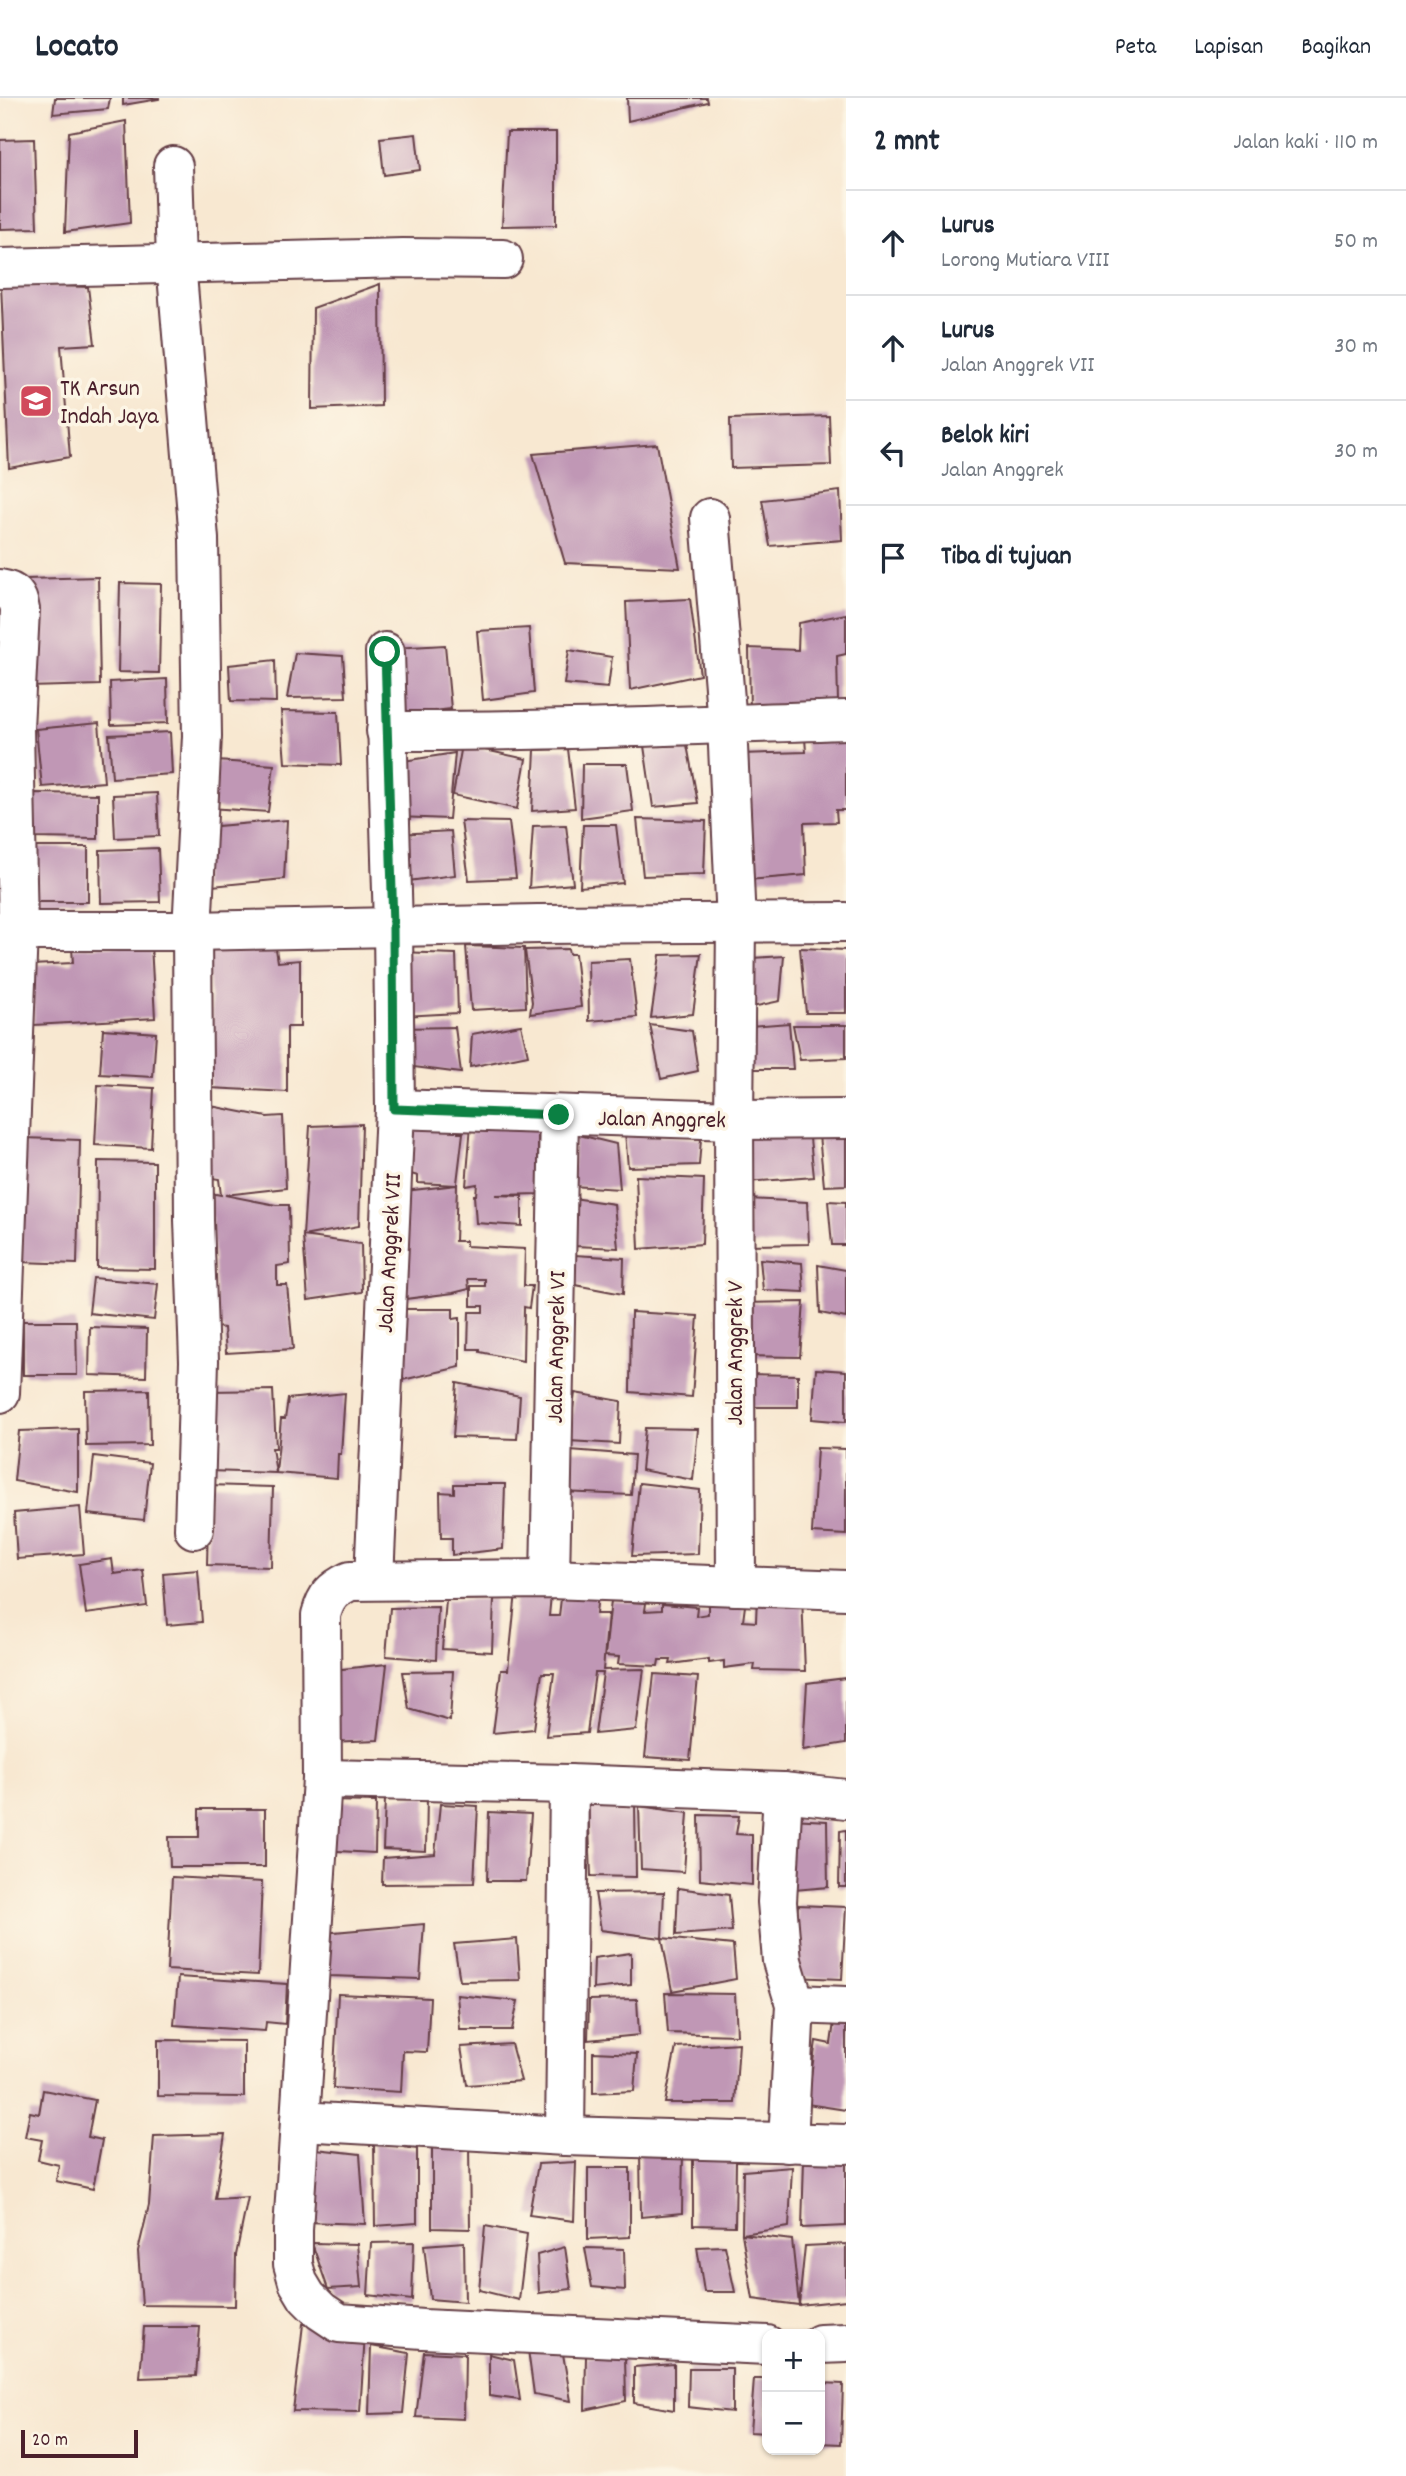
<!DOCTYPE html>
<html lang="id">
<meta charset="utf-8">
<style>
:root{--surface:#fff;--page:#f6f6f7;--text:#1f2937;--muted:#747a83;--line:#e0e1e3}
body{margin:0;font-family:Dekko,sans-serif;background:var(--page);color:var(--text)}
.controls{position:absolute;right:21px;bottom:21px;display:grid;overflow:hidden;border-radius:14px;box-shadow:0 2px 5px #0004}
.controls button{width:63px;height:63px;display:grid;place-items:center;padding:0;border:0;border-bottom:2px solid var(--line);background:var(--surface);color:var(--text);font:35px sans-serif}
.scale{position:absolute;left:21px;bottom:18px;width:117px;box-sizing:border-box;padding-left:7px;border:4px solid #4a1f2b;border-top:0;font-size:19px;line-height:24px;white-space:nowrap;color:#4a1f2b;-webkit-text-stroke:5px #fcf5e5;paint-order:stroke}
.stop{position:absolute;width:21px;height:21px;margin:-16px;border:5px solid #0b8043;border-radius:50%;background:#fff}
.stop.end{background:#0b8043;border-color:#fff;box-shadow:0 2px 7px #0008}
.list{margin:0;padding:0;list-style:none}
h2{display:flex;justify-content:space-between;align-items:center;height:91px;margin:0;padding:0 28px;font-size:30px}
h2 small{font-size:23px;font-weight:400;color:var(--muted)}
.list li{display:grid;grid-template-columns:46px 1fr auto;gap:21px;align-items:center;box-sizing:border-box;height:105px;padding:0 28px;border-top:2px solid var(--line)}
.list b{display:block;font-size:26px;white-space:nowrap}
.list p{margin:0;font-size:23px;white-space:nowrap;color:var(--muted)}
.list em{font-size:23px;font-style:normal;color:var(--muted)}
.icon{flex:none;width:38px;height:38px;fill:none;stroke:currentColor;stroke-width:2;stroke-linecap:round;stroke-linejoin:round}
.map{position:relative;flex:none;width:846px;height:2378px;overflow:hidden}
header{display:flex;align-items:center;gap:42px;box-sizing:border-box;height:98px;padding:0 35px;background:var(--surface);border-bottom:2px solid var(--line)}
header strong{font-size:33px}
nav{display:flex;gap:38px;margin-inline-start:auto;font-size:24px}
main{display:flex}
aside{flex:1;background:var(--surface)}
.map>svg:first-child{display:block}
.building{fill:#c097b5}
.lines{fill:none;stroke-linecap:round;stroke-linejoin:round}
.street-casing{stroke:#643d44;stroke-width:42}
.street{stroke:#fff;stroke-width:38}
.route{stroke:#0b8043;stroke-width:9}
.labels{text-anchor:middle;stroke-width:7;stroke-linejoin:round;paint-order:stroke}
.poi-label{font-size:24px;fill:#4a1f2b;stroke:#fcf5e5;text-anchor:start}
.street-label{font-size:24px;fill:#4a1f2b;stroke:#fcf5e5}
</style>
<header>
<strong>Locato</strong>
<nav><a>Peta</a><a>Lapisan</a><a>Bagikan</a></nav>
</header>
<main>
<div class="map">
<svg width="846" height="2378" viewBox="0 0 846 2378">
<rect width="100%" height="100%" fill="#fcf5e5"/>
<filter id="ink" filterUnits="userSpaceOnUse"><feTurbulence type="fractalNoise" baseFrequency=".0143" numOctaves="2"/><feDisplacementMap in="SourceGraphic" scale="14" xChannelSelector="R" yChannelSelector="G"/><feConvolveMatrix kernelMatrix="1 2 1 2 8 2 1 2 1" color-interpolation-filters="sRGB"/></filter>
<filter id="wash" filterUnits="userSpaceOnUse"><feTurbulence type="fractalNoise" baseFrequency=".00686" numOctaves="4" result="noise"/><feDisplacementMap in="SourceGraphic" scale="28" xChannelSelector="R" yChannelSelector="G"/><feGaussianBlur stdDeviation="1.57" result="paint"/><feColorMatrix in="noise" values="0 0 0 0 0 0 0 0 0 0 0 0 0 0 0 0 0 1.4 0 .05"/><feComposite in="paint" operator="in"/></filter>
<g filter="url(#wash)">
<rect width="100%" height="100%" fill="#f8e8d1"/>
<g id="blocks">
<g class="building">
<path d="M55 0H110L108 11 53 16Z"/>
<path d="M123 0H159V1L123 7Z"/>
<path d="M627 0H707L708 4 628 23Z"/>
<path d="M126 23 130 125 65 134 69 34Z"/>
<path d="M507 34H556V127L502 128Z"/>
<path d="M416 36 420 72 384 77 380 40Z"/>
<path d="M34 41 37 130 0 131V42Z"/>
<path d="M1 186 88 189 95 246 61 248 70 359 9 370Z"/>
<path d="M380 186 381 308 312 311 313 210Z"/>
<path d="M829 318 831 367 731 370 730 321Z"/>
<path d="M657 346 680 470 565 465 533 356Z"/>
<path d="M840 393 842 442 770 448 762 402Z"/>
<path d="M98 479 100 587 28 589 26 481Z"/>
<path d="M120 485 161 486 159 575 118 574Z"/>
<path d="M690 501 700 577 630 592 626 504Z"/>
<path d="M846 516V556L837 558 838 605 750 615 749 550 798 552 799 525Z"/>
<path d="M529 530 534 595 483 602 477 533Z"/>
<path d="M445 547 451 611 399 617 393 550Z"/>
<path d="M569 552 612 559 608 590 564 586Z"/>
<path d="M295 555 343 558 346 599 287 600Z"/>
<path d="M275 562 276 604 231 603 229 567Z"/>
<path d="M167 581 168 625 111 627 110 584Z"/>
<path d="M281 613 338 614 341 667 285 665Z"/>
<path d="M99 625 104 684 42 689 36 631Z"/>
<path d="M170 634 172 676 112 680 109 637Z"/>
<path d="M846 635V712H836L837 724 804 725 806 777 736 783 740 656 806 654 805 640Z"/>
<path d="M462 647 526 661 517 711 453 697Z"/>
<path d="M687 647 698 705 653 709 644 648Z"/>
<path d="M568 651 575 710 532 713 535 652Z"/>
<path d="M455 655 449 721 398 719 397 664Z"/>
<path d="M217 663 274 667 268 714 210 710Z"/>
<path d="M582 666H627L633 713 581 720Z"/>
<path d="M34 695 98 696V741L34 740Z"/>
<path d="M157 695 159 738 115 740 113 697Z"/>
<path d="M637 721 706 723 704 776 643 778Z"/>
<path d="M287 722 284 781 202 789 206 729Z"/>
<path d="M461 723 509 724 516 780 469 782Z"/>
<path d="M566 727 573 786 529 790 533 728Z"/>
<path d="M583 727H616L623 785 580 789Z"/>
<path d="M451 733 455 777 400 784 398 736Z"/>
<path d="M32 749H88V804H33Z"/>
<path d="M158 750 160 804 101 805 100 752Z"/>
<path d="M274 838 278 864 300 862V929H287V994L210 990 212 923 207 845Z"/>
<path d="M151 846 155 920 34 927 31 867 73 865 72 850Z"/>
<path d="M466 848 524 850 526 909 471 912Z"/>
<path d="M800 850 846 852V915H806Z"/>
<path d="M568 851 569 856H575L581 909 530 916 532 904 525 852Z"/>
<path d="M398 854 456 856 458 915 403 918Z"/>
<path d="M701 856 693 916 651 920 660 857Z"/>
<path d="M784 858 780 903 752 909V860Z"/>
<path d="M630 861 637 919 589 923 588 863Z"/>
<path d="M789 925 793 971H742L737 929Z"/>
<path d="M521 927 528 957 470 969 472 936Z"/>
<path d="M650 927 692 933 698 973 661 981Z"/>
<path d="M793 927H846V960L800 962Z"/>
<path d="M455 929 461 975 398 967 400 930Z"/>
<path d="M103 931 156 935 153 979 100 976Z"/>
<path d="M98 987 154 990 151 1050 95 1047Z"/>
<path d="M206 1007 267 1019 283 1018 286 1090 225 1097 276 1107H289L290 1166 277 1168V1187H287L293 1251 226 1255 224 1230 217 1229 210 1095 221 1097 219 1081 206 1079Z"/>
<path d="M458 1018V1035H463L457 1085V1087L455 1143H466V1148L525 1151 524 1188H532L529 1210 524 1209 523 1263 480 1254V1251H468L469 1214H483V1208H471V1188H485V1181H468L469 1191 453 1195 397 1202 396 1094 457 1087 418 1085V1078L411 1076 400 1022Z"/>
<path d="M362 1026 359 1128 303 1138 361 1146 362 1194 308 1202 303 1138 310 1028Z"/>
<path d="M471 1027 538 1029V1096L495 1097 522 1098V1128L476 1125 474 1097H476L477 1086 466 1088Z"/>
<path d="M747 1029 809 1031 814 1079 746 1084Z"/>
<path d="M625 1034 701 1041 699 1067 628 1069Z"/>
<path d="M575 1036 616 1046 620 1091 572 1088Z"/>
<path d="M819 1037 846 1038V1087L824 1088Z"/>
<path d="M24 1040 80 1042 77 1166 21 1164Z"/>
<path d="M98 1063 155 1064V1171L97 1170Z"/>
<path d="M636 1078 704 1081 702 1146 639 1151Z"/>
<path d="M573 1100 614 1106 618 1150 575 1148Z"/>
<path d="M748 1101 807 1104 809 1146 747 1147Z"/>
<path d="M828 1103 846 1104V1147H832Z"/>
<path d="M574 1157 624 1160 623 1196 575 1187Z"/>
<path d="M760 1161 802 1165 804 1194 763 1192Z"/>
<path d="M818 1167 846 1172V1220L820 1215Z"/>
<path d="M93 1180 158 1186 154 1222 89 1215Z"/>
<path d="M804 1204 800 1259 740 1258 739 1205Z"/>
<path d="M397 1211H453V1221L460 1220V1269L398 1283Z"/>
<path d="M631 1214 698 1218 692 1299 630 1294Z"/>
<path d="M23 1223H76L77 1277H23Z"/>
<path d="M90 1229 147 1231 146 1279 89 1277Z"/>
<path d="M816 1271 846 1273V1324L812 1321Z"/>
<path d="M744 1276 798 1277V1309H744Z"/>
<path d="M457 1285 520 1298 517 1341 453 1339Z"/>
<path d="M149 1292 150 1347 86 1348 85 1293Z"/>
<path d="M273 1292 276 1350H272L276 1375 281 1321H285L288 1301 345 1295 341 1356H338L337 1380 276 1375 209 1373 207 1293Z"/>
<path d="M575 1295 621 1303 619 1346 569 1343Z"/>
<path d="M645 1330 698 1331 693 1382 641 1372Z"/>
<path d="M78 1331V1394L14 1383 19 1333Z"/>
<path d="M817 1350 846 1351V1437L812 1435Z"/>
<path d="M570 1352 634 1357 631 1397 562 1394Z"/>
<path d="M94 1358 150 1365 144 1422 88 1416Z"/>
<path d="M639 1385 700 1392 698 1456 632 1458Z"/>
<path d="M454 1386H505L503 1451 452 1457V1440H441L440 1394 454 1395Z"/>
<path d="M209 1387 273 1389 271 1469 207 1467Z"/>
<path d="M80 1409 84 1456 17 1461 14 1415Z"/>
<path d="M112 1461 114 1476 143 1472 147 1508 86 1516 79 1466Z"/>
<path d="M198 1472 202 1524 167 1527 163 1475Z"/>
<path d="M562 1492 598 1495 596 1516H608L603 1572 644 1571 636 1632 595 1636 603 1575H595L587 1635 546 1638 554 1575H542L534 1631 493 1635 501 1572H508L516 1494 551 1497 549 1518H559Z"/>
<path d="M757 1497 802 1498 805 1573 754 1572 755 1566 724 1570V1563L709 1565V1561L670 1566 671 1562H659L658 1568 618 1566 619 1559 605 1558 611 1503 646 1505 645 1513 662 1512V1506L697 1509 696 1518 708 1516V1499L746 1500 743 1523 756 1524Z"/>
<path d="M494 1501 492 1554 442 1551 446 1502Z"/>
<path d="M438 1509 436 1562 386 1558 390 1510Z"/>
<path d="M387 1566 378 1642 328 1644 334 1572Z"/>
<path d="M453 1573 450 1623 409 1611 403 1574Z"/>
<path d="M654 1576 698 1579 690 1662 645 1659Z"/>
<path d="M846 1580V1645L803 1652 807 1585Z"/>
<path d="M427 1698 426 1753 383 1751 385 1701Z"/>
<path d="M588 1702 635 1703 636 1779 591 1778Z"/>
<path d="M330 1703 376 1704 375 1755 319 1752Z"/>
<path d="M440 1706 478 1708 474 1785 382 1786 383 1760 435 1756Z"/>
<path d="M639 1708 688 1715 684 1774 641 1771Z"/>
<path d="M199 1711H265V1769H170L169 1739H199Z"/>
<path d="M489 1714 531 1716 526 1783H487Z"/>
<path d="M699 1717 739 1718 736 1736 752 1737V1787L700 1782Z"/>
<path d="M791 1721 827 1723 828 1789 783 1793Z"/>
<path d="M846 1732V1789H839L840 1733Z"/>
<path d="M172 1779 262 1784 258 1877 167 1872Z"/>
<path d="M678 1790 729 1797 732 1833 676 1837Z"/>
<path d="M664 1794 662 1840 601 1832 595 1795Z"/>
<path d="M798 1807 846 1809 842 1881 792 1879Z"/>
<path d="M424 1826 420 1881 330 1878 323 1835Z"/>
<path d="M662 1840 733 1847 736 1881 672 1893Z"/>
<path d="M517 1841 520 1882 460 1883 454 1846Z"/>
<path d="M631 1855V1887L593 1891 594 1860Z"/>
<path d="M178 1879 287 1886 285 1926 266 1924 265 1933 174 1927Z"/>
<path d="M665 1895 735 1896 737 1937 668 1935Z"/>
<path d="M338 1896 430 1900 427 1954 403 1953 401 1994 333 1990Z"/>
<path d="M457 1897 518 1903 512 1932H460Z"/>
<path d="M637 1901 639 1937 588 1942 589 1902Z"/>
<path d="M835 1917 846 1919V2012L807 2006 816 1943 831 1946Z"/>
<path d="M158 1942 244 1943V1999L158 1998Z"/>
<path d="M739 1945 735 2005H665L676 1949Z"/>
<path d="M511 1946 521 1983 467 1987 461 1949Z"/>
<path d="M593 1954 637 1956 634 1993 593 1995Z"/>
<path d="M43 1992 95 2002 88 2039 102 2042 93 2091 56 2083 59 2067 38 2062 42 2042 25 2039 30 2014 39 2016Z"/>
<path d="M225 2036 215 2101 248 2099 236 2157 235 2208 142 2207 138 2153 149 2107 154 2038Z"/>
<path d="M374 2045 417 2051V2125L375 2128Z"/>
<path d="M469 2046 470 2131 432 2130V2048Z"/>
<path d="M307 2050 360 2056 365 2126 306 2124Z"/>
<path d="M683 2053 682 2115 641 2119 640 2054Z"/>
<path d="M693 2055 736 2063 735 2128 693 2127Z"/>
<path d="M804 2061H846V2128L802 2130Z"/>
<path d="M576 2064 574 2123 529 2117 538 2066Z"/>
<path d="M792 2069 789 2129 742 2136 743 2073Z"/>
<path d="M588 2070H630V2139L588 2141Z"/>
<path d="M485 2128 527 2136 519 2202 479 2192Z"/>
<path d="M742 2136 792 2142 799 2207 753 2201Z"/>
<path d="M414 2144 412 2202 368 2197 371 2145Z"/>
<path d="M464 2144 465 2204 430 2201 424 2147Z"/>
<path d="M312 2145 357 2146 361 2189 328 2191Z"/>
<path d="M846 2146V2202L799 2207 805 2148Z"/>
<path d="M725 2148 735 2194H704L697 2149Z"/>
<path d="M565 2149 571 2191 539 2195 537 2157Z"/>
<path d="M585 2150 624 2151 625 2192 592 2189Z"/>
<path d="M303 2226 365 2237 360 2314 293 2313Z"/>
<path d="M144 2229H200L196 2278 140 2280Z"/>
<path d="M371 2248 409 2255 403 2315 369 2316Z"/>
<path d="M528 2252 563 2256 571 2303 534 2296Z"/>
<path d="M424 2254 465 2256 464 2321 416 2319Z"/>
<path d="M489 2256 514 2262 520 2302 489 2298Z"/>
<path d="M586 2258H625L626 2303 585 2312Z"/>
<path d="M674 2266V2312L634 2305V2269Z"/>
<path d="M689 2270H732V2314L688 2309Z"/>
<path d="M754 2281H767V2335L750 2334Z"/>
<path d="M820 2285 843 2286 841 2346 820 2345Z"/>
</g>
</g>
</g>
<g filter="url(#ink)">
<use href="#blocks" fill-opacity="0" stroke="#643d44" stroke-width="2"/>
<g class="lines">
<defs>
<g id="street">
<path d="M173 68 176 164 199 441 202 638 192 833 194 1122 199 1263 194 1431"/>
<path d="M0 170 403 160 503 161"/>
<path d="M710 420 727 626 736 825 734 1022 736 1488"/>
<path d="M0 491C14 493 18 498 20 512L14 630 18 833 0 1295"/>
<path d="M386 633C539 634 693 627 846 622"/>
<path d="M0 833H192L538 826 846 824"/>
<path d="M395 1011 734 1022 846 1021"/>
<path d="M374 1481 395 1011 393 828 385 554"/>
<path d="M550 1481 559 1017"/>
<path d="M322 1681 569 1686 783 1694 846 1701"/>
<path d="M783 1694 777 1804 782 1863 795 1906 788 2045"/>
<path d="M795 1906 846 1908"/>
<path d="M300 2023 565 2038 846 2046"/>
<path d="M565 2038 569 1686"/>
<path d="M820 2246 846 2245"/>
<path d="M767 2247 423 2231 339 2225 321 2213 307 2199 298 2184 293 2166V2132L322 1681 321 1517C326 1498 333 1491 350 1483L550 1481 846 1492"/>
</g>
</defs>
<use href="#street" class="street-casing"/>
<use href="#street" class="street"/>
</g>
</g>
<g class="lines" filter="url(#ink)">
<path class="route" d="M385 554 393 828 394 1011 559 1017"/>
</g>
<defs>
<symbol id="school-square" viewBox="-11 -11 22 22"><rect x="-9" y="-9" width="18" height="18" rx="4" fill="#d1495b" stroke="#fcf5e5"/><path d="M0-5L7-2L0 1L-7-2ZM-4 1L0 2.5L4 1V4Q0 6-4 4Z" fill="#fff"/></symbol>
</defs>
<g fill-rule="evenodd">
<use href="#school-square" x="17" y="284" width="38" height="38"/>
</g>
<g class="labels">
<g class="poi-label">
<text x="60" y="297">TK Arsun<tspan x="60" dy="28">Indah Jaya</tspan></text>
</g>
<g class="street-label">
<text transform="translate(662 1020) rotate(1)" y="8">Jalan Anggrek</text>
<text transform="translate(388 1155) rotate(-87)" y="8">Jalan Anggrek VII</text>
<text transform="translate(555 1249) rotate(-89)" y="8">Jalan Anggrek VI</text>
<text transform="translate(734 1255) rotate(-90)" y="8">Jalan Anggrek V</text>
</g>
</g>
</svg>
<div class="controls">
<button>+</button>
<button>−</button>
</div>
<div class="scale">20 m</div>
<div class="stop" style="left:385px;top:554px"></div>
<div class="stop end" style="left:559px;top:1017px"></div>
</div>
<aside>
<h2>2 mnt<small>Jalan kaki · 110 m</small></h2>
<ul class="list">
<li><svg class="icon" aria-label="ahead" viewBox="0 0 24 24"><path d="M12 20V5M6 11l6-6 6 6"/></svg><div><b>Lurus</b><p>Lorong Mutiara VIII</p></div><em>50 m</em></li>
<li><svg class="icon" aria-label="ahead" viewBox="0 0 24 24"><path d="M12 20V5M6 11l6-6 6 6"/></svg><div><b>Lurus</b><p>Jalan Anggrek VII</p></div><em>30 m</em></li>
<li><svg class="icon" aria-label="left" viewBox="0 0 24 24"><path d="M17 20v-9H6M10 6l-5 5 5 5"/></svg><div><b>Belok kiri</b><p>Jalan Anggrek</p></div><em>30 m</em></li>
<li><svg class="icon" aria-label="arrive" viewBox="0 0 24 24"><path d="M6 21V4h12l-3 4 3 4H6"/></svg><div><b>Tiba di tujuan</b></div></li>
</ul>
</aside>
</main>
